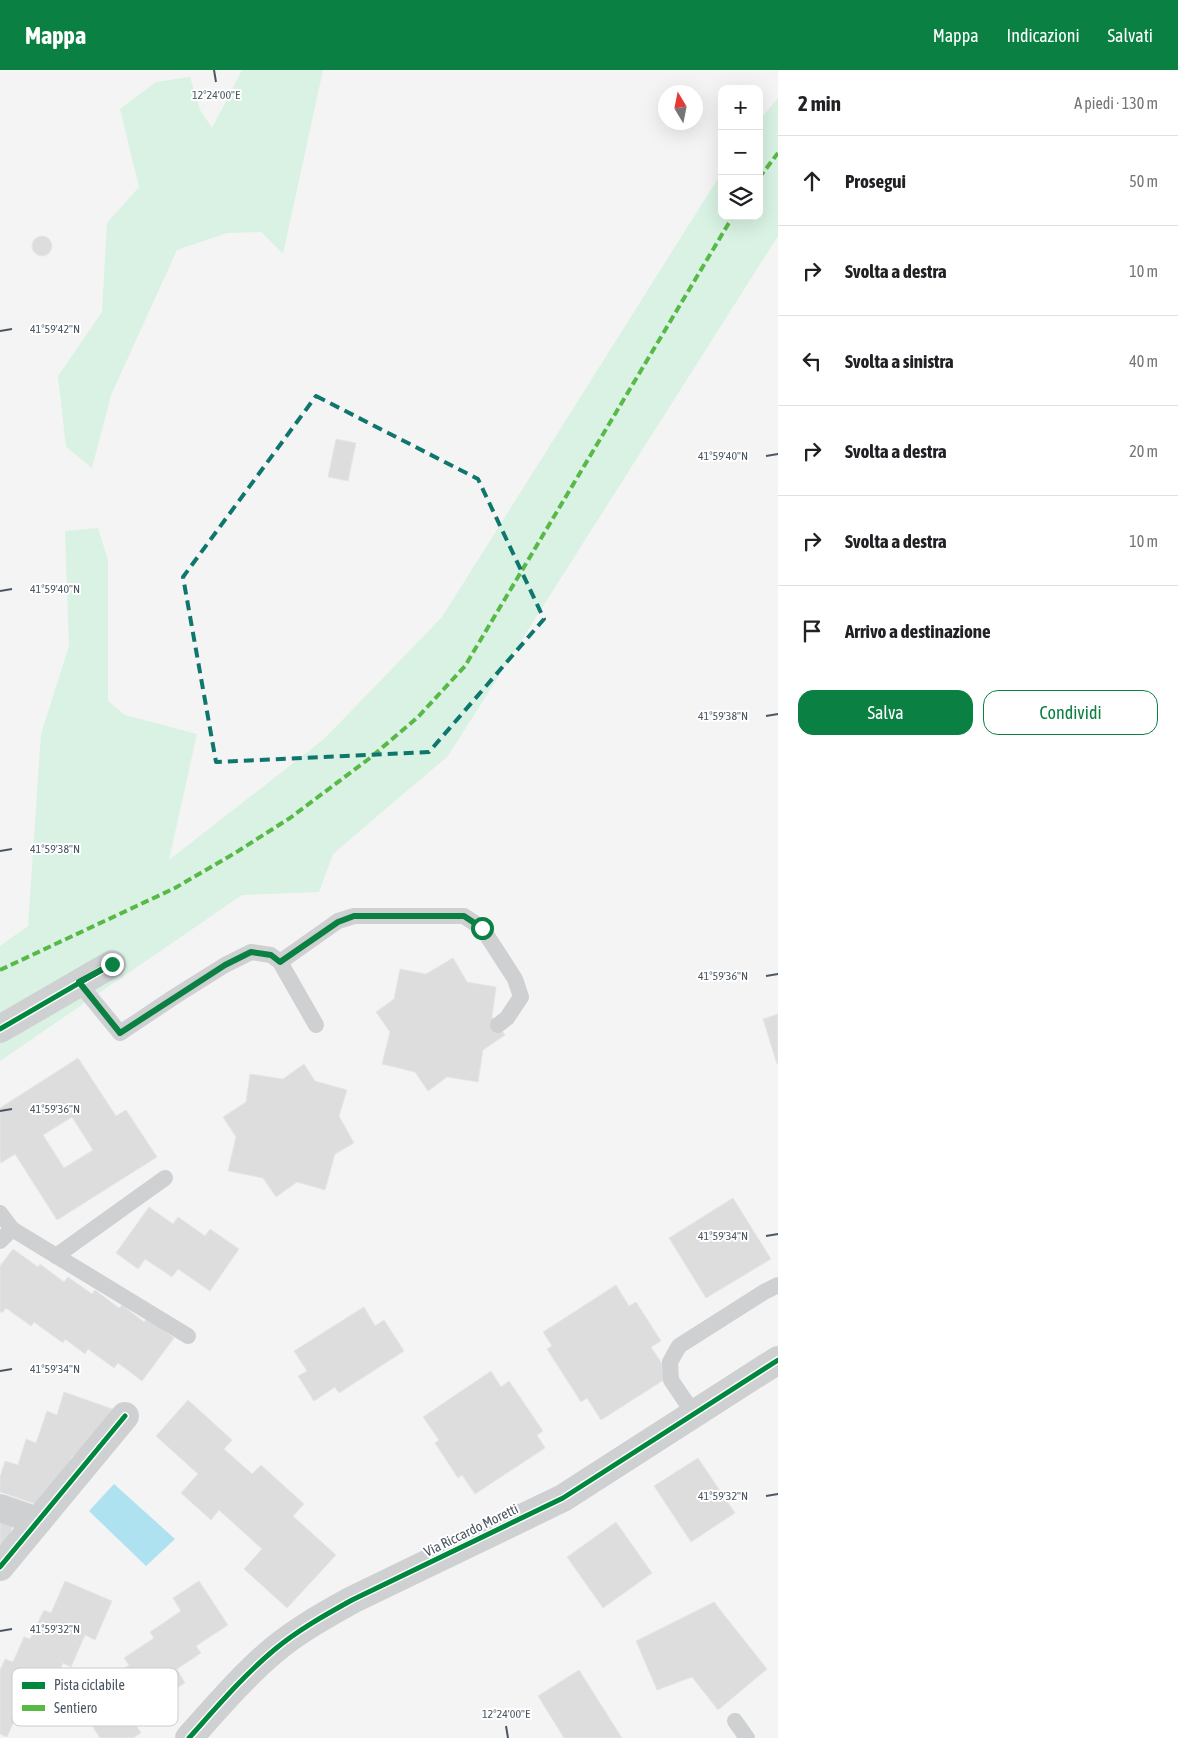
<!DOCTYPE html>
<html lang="it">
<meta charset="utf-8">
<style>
:root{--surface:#fff;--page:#f6f6f6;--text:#202124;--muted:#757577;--line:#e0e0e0;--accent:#0b8043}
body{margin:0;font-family:"Asap Condensed",sans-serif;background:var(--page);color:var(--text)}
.controls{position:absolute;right:15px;top:15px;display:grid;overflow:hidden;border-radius:10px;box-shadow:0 5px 20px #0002}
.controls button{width:45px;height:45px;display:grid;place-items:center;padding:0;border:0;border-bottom:1px solid var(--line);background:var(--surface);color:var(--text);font:25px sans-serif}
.compass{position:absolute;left:658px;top:15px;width:45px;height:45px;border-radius:50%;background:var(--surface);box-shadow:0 5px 20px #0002;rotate:350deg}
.stop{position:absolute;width:15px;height:15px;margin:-11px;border:4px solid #0b8043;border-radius:50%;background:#fff}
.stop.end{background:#0b8043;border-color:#fff;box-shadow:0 1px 5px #0008}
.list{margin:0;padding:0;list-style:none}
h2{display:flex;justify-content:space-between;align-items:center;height:65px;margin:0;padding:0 20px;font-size:21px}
h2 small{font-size:16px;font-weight:400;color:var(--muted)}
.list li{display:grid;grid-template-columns:32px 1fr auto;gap:15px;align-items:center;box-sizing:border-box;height:90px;padding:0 20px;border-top:1px solid var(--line)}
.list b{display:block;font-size:19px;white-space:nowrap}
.list em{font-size:16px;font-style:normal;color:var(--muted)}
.actions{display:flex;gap:10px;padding:15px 20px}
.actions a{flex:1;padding:11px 0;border:1px solid var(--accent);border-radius:15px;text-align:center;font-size:18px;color:var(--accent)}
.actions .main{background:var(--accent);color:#fff}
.icon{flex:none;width:28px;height:28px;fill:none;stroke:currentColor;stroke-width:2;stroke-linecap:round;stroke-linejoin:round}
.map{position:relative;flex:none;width:778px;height:1668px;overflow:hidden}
header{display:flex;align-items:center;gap:30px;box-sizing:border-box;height:70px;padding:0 25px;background:var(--accent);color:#fff}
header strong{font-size:24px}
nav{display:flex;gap:28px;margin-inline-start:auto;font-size:18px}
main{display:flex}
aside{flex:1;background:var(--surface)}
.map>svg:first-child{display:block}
.green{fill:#d9f2e3}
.water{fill:#aee2f0}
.building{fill:#ddddde;stroke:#e5e6e7;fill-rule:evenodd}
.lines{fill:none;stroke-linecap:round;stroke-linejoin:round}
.service{stroke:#ced0d2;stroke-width:16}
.minor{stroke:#ced0d2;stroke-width:28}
.quiet{stroke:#58b947;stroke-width:4;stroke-dasharray:8 4;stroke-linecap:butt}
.cycleway-casing{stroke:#fff;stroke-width:8}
.cycleway{stroke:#00873e;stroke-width:5}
.route{stroke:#0b8043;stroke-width:6}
.marked{fill:none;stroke:#0f766e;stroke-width:4;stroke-dasharray:10 6;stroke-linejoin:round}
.ticks{fill:none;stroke:#4a5661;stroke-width:2}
.labels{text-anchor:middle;stroke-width:4;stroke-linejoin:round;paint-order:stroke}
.street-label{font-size:14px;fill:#4a5661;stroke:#fff}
.key{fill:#fff;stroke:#c9ccd0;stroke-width:1}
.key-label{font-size:14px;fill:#4a5661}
.ticks-label{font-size:12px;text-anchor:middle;fill:#4a5661;stroke:#fff;stroke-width:4;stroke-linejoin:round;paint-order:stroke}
</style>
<header>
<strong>Mappa</strong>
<nav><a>Mappa</a><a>Indicazioni</a><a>Salvati</a></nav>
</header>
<main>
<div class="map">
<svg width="778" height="1668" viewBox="0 0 778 1668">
<rect width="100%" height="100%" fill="#f4f4f4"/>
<g class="green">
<path d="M242 0H323L283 184 261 162 227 163 177 180 111 325 92 398 66 377 58 306 102 242 107 153 139 117 120 39 156 12 190 7 200 40 212 58Z"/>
<path d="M778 28V166L448 686 333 784 319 822 242 825 0 991V876L28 856 41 664 69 576 65 461 98 458 108 490V631L125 645 197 664 169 790 324 669 442 547 722 102V146H759V51Z"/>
</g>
<path class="water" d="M114 1414 175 1469 146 1496 89 1441Z"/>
<g class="building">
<circle cx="42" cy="176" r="10"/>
<path d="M336 369 356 373 348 411 328 407Z"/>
<path d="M453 888 467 912 496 917 492 947 505 965 483 980 478 1012 447 1007 428 1021 415 1002 382 994 390 962 376 942 394 929 400 899 426 904Z"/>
<path d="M778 944V993L777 994 763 949Z"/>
<path d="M78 988 116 1046 126 1040 157 1087 57 1150 15 1084 1 1093 0 1091V1038ZM72 1047 93 1080 64 1098 43 1065Z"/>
<path d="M304 994 315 1011 347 1020 339 1046 354 1073 335 1084 325 1120 297 1112 276 1127 263 1108 228 1101 236 1067 223 1047 246 1032 250 1004 283 1009Z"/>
<path d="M733 1128 771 1189 706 1228 669 1168Z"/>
<path d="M149 1137 173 1154 178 1147 205 1166 210 1159 239 1179 210 1221 178 1199 172 1207 145 1189 138 1199 116 1183Z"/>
<path d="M13 1179 38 1197 40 1194 64 1212 68 1207 92 1224 95 1220 119 1238 122 1235 144 1252 147 1248 174 1268 142 1311 118 1293 114 1298 88 1279 85 1284 65 1269 63 1273 34 1252 31 1256 6 1238 2 1243 0 1241V1196Z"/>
<path d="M616 1215 629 1236 636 1232 661 1271 651 1277 670 1306 601 1350 587 1328 581 1332 547 1279 552 1276 543 1262Z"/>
<path d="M364 1237 375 1256 384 1250 404 1281 339 1323 335 1317 314 1331 298 1306 307 1301 294 1281Z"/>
<path d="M491 1301 501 1317 509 1311 543 1361 537 1365 545 1378 475 1424 462 1405 458 1408 435 1373 439 1370 423 1347Z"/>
<path d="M64 1322 115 1340 107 1365 95 1361 85 1390 72 1386 62 1416 44 1437 0 1422V1407L5 1391 18 1395 26 1369 36 1373 47 1341 57 1345Z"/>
<path d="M188 1330 232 1370 224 1379 252 1404 261 1395 304 1434 293 1446 336 1485 287 1538 244 1499 262 1479 219 1440 211 1450 181 1423 198 1404 156 1366Z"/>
<path d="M698 1388 735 1443 691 1472 654 1416Z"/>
<path d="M0 1450 13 1455 1 1490H0Z"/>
<path d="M616 1452 652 1503 603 1538 567 1487Z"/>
<path d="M65 1511 112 1531 95 1570 85 1565 71 1597 63 1593 53 1616 43 1612 29 1645 19 1640 7 1667 0 1664V1600L5 1589 13 1592 24 1567 30 1569 44 1540 51 1543Z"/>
<path d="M199 1511 228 1555 196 1576 201 1583 177 1599 185 1613 155 1632 160 1639 136 1655 141 1663 133 1668H100L81 1639 108 1621 102 1612 129 1595 124 1588 154 1568 150 1562 181 1541 173 1528Z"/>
<path d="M714 1532 767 1599 718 1640 692 1607 657 1620 636 1571Z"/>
<path d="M579 1600 622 1668H564L538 1626Z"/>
</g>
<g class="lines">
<g class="service">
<path d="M280 892 338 851 354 846H464L482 858 515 909 521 927 507 948 498 955"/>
<path d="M79 913 120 963 177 925 225 895 251 882 271 885 280 892 316 955"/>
<path d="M0 1143 12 1159 188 1266"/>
<path d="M0 1171 12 1159"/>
<path d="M56 1186 165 1108"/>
<path d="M694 1344 671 1310 670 1292 679 1276 764 1222 778 1215"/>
<path d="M735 1651 747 1668"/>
</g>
<g class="minor">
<path d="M0 959 112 894"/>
<path d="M0 1438 38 1451"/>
<path d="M0 1497 125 1346"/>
<path d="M189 1668C216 1638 243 1606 274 1580 298 1560 325 1545 352 1530L563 1428 778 1290"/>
</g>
<g class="quiet">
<path d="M759 108 778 83"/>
<path d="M0 900 175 818 235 783 290 748 370 688 418 647 465 596 733 146"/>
</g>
<defs>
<g id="cycleway">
<path d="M0 959 112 894"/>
<path d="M0 1497 125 1346"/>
<path d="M189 1668C216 1638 243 1606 274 1580 298 1560 325 1545 352 1530L563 1428 778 1290"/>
</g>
</defs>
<use href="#cycleway" class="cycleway-casing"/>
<use href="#cycleway" class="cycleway"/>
</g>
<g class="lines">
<path class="route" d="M112 894 79 912 120 963 225 895 251 882 271 885 280 892 338 852 354 846H464L482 858"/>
</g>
<path class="marked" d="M316 326 478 409 544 549 429 682 216 692 183 507Z"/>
<path class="ticks" d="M214 0 216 12M0 261 12 259M766 386 778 384M0 521 12 519M766 646 778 644M0 781 12 779M766 906 778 904M0 1041 12 1039M766 1166 778 1164M0 1301 12 1299M766 1426 778 1424M0 1561 12 1559M506 1656 508 1668"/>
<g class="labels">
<g class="street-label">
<text transform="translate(471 1460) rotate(-26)" y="5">Via Riccardo Moretti</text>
</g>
</g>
<rect x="12" y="1598" width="166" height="58" rx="8" class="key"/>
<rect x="22" y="1612" width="23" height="7" fill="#00873e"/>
<rect x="22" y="1635" width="23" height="6" fill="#58b947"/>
<g class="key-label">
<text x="54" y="1620">Pista ciclabile</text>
<text x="54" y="1643">Sentiero</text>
</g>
<g class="ticks-label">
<text x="216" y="29">12°24'00"E</text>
<text x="55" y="263">41°59'42"N</text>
<text x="723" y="390">41°59'40"N</text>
<text x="55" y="523">41°59'40"N</text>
<text x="723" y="650">41°59'38"N</text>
<text x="55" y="783">41°59'38"N</text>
<text x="723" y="910">41°59'36"N</text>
<text x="55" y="1043">41°59'36"N</text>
<text x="723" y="1170">41°59'34"N</text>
<text x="55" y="1303">41°59'34"N</text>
<text x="723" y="1430">41°59'32"N</text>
<text x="55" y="1563">41°59'32"N</text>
<text x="506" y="1648">12°24'00"E</text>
</g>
</svg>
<div class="controls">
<button>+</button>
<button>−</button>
<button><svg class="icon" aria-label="layers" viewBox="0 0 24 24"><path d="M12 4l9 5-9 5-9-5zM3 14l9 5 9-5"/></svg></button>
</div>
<svg class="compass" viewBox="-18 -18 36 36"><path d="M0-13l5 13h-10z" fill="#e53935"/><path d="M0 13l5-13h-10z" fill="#757577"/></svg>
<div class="stop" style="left:482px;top:858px"></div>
<div class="stop end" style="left:112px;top:894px"></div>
</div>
<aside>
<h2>2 min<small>A piedi · 130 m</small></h2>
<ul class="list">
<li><svg class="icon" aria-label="ahead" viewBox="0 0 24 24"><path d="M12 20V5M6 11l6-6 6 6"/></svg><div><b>Prosegui</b></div><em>50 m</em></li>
<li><svg class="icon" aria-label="right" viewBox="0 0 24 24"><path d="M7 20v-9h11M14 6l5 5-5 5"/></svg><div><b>Svolta a destra</b></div><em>10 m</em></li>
<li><svg class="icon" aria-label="left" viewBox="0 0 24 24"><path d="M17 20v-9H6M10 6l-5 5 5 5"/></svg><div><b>Svolta a sinistra</b></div><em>40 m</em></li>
<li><svg class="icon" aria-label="right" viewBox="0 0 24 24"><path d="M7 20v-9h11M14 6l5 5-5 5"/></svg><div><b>Svolta a destra</b></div><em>20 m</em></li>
<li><svg class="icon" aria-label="right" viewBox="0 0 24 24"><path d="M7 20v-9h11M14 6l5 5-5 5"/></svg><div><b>Svolta a destra</b></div><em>10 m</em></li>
<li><svg class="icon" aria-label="arrive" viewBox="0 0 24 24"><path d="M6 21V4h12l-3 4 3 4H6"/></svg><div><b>Arrivo a destinazione</b></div></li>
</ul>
<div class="actions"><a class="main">Salva</a><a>Condividi</a></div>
</aside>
</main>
